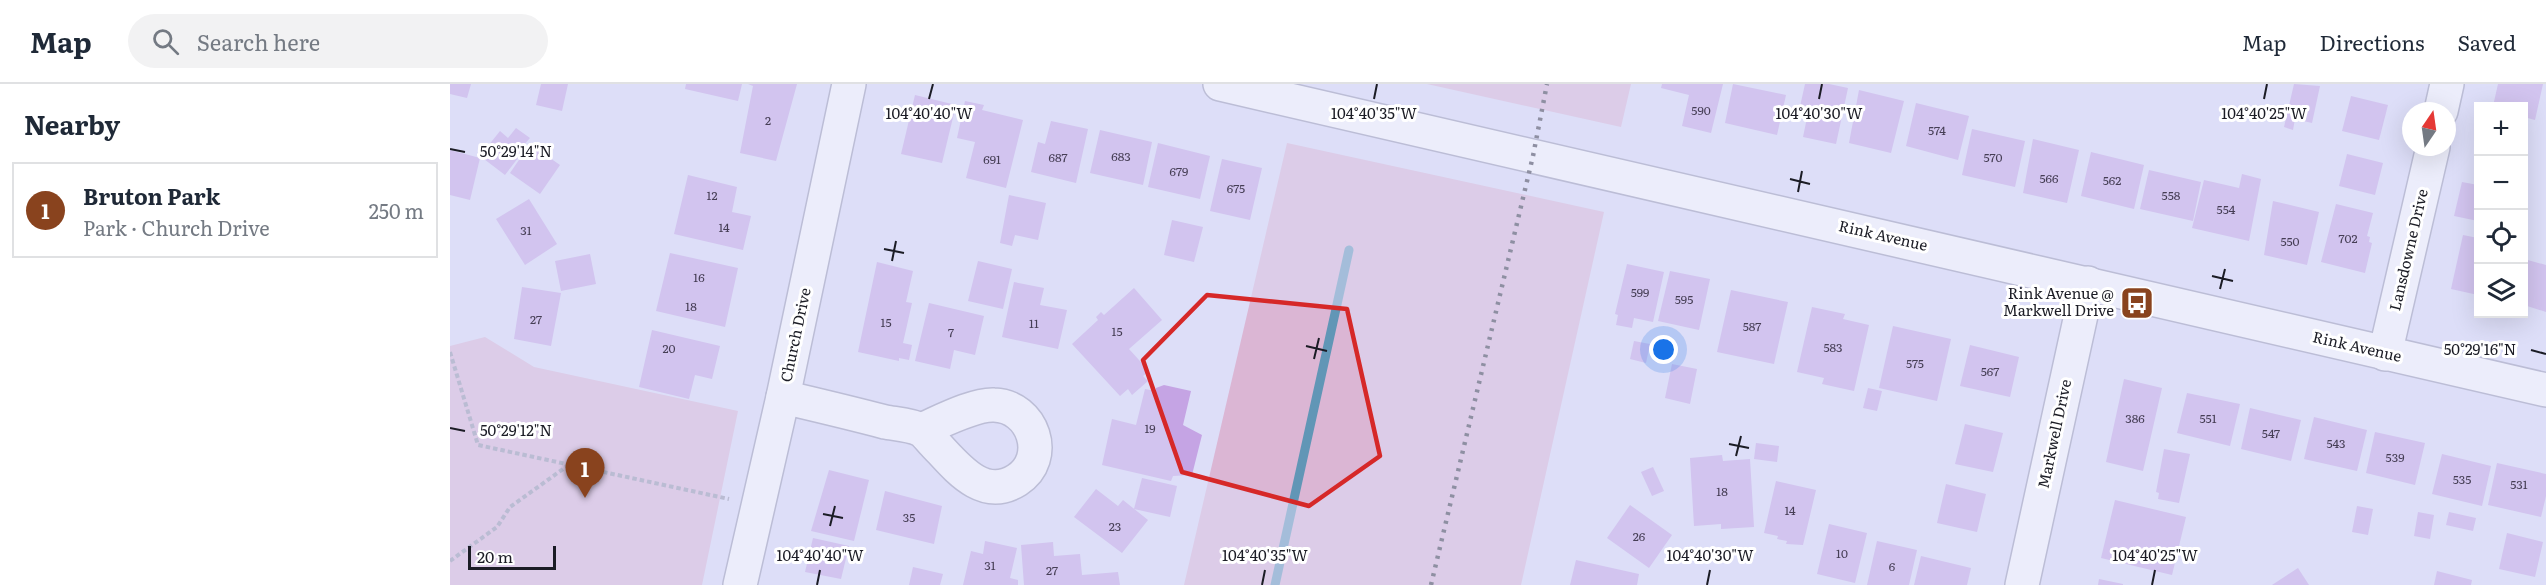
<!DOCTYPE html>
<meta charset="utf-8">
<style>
:root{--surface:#fff;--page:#f2f2f3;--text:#1f2937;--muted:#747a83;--line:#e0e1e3;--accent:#89431e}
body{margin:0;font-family:Literata,serif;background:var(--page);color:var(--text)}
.controls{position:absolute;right:18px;top:18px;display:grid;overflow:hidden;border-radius:0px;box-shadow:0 6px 24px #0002}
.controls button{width:54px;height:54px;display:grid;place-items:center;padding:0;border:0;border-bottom:2px solid var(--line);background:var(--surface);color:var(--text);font:30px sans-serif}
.compass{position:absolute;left:1952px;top:18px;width:54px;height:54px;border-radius:50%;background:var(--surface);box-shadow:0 6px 24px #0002;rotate:13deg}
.scale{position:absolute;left:18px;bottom:15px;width:88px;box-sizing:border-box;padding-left:6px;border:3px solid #1b1c25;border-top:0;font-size:16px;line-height:21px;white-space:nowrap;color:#1b1c25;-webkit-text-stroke:4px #fff;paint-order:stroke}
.you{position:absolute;left:1214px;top:266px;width:21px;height:21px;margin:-15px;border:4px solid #fff;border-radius:50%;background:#1a73e8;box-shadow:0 0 0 9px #1a73e833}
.badge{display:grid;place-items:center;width:39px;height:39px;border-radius:50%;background:var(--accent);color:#fff;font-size:20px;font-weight:700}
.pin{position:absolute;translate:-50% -50px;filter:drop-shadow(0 2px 3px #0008)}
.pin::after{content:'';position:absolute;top:32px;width:21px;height:18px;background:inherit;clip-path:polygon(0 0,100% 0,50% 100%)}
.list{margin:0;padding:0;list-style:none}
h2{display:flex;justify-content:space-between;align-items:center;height:78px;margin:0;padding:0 24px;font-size:26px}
h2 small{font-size:20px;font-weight:400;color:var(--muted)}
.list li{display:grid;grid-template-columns:39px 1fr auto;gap:18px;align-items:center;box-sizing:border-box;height:96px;margin:0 12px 12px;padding:0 12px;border:2px solid var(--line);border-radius:0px}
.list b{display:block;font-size:22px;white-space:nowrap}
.list p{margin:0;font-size:20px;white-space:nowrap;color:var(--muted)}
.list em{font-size:20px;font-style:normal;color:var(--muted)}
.icon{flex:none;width:33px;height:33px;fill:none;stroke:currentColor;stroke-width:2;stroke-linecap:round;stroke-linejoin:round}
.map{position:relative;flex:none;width:2096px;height:501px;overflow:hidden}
header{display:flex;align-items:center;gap:36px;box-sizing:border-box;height:84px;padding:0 30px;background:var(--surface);border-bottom:2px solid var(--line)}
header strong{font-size:28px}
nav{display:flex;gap:33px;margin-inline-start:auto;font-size:21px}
.search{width:420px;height:54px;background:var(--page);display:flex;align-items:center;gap:15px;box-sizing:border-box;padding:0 21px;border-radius:33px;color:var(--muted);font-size:22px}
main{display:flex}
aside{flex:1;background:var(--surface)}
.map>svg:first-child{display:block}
.green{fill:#dbb6d4}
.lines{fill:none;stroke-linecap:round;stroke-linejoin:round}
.stream{stroke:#6196b6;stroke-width:9}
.building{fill:#c5a4e4}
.minor-casing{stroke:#9596ae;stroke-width:36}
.path{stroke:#9192a6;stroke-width:4;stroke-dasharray:4.5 3;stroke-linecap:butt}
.minor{stroke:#fff;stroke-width:33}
.rail{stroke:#2f303b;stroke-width:4.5;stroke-dasharray:3 6;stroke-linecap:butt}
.marked{fill:none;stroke:#d62828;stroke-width:4.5;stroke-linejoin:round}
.ticks{fill:none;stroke:#1b1c25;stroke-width:2}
.labels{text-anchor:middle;stroke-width:6;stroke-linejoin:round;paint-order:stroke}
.number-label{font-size:12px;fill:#463e55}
.street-label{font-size:15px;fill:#1b1c25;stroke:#fff}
.poi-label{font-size:15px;fill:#1b1c25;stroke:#fff;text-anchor:end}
.ticks-label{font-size:15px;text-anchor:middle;fill:#1b1c25;stroke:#fff;stroke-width:6;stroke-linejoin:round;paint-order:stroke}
</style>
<header>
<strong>Map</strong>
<div class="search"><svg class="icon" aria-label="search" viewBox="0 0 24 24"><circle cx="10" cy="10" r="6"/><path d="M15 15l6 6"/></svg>Search here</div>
<nav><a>Map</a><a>Directions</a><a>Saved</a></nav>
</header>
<main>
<aside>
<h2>Nearby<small></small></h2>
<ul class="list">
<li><span class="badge">1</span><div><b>Bruton Park</b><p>Park · Church Drive</p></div><em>250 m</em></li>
</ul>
</aside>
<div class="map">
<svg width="2096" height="501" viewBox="0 0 2096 501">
<rect width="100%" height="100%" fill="#dddef8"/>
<g class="green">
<path d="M977 0H1181L1171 43Z"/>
<path d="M837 59 1154 128 1071 501H734Z"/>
<path d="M35 253 84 283 288 327 252 501H0V262Z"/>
</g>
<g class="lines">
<path class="stream" d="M825 501 899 166"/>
</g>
<g class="building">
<path d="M0 0H21L17 14 0 10Z"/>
<path d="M91 0H118L112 27 86 21Z"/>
<path d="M236 0H292L288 17 235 5Z"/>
<path d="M298 0H347L326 77 290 69 303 2Z"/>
<path d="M1212 0H1273L1261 49 1232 42 1239 11 1211 4Z"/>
<path d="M1283 0 1336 11 1327 51 1275 39Z"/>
<path d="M1355 0H1379L1398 4 1386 60 1353 53 1358 29 1349 27Z"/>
<path d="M1844 0 1870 2 1862 39 1845 35 1843 46 1834 43Z"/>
<path d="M2048 0H2093L2085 36 2074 33V22H2043Z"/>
<path d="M1409 6 1454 17 1441 69 1399 59Z"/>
<path d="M465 11 506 21 492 79 451 70Z"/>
<path d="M1901 12 1938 21 1929 56 1892 47Z"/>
<path d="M515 17 534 21 532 26 573 36 556 104 516 94 525 58 507 54Z"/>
<path d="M1466 19 1519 32 1508 76 1456 62Z"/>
<path d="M601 37 638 45 626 99 581 88 588 58 595 60Z"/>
<path d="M66 44 80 54 72 63 75 65 55 91 30 72 50 47 58 54Z"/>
<path d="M1522 45 1575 57 1565 103 1512 91Z"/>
<path d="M650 46 702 58 693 101 640 89Z"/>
<path d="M1583 55 1629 66 1617 119 1573 109Z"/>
<path d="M708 59 760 72 750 115 698 103Z"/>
<path d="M80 60 110 81 90 110 60 89Z"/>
<path d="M0 66 30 74 20 116 0 111Z"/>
<path d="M1641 68 1694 81 1684 125 1631 112Z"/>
<path d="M1897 70 1933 79 1925 111 1889 102Z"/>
<path d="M772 75 812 84 800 136 760 127Z"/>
<path d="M1699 86 1751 98 1743 137 1690 125Z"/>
<path d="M1792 90 1811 95 1799 157 1742 144 1754 96 1789 104Z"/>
<path d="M238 91 287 103 282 128 301 132 293 166 224 150Z"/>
<path d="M2012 98 2028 101V137L2004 132Z"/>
<path d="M559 111 596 119 588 156 565 151 562 162 550 159Z"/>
<path d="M79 115 107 160 75 181 46 135Z"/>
<path d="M1823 117 1869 128 1857 181 1814 171Z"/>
<path d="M1886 120 1923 129 1917 152 1920 153 1919 158 1922 159 1915 189 1871 178Z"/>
<path d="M722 136 753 143 744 178 714 171Z"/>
<path d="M2013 151 2028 154V211L2001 205Z"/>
<path d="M220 169 288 184 275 243 206 227Z"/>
<path d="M140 170 146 200 111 207 105 177Z"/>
<path d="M2074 175 2096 181V228L2074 221Z"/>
<path d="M528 177 562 185 553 225 518 217Z"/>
<path d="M427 178 463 187 456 218 462 219 453 259 462 261 459 276 449 274V277L408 268Z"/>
<path d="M1177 180 1214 188 1203 238 1184 234 1182 244 1166 241 1168 231 1165 230Z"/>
<path d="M1220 187 1260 195 1249 246 1208 237Z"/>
<path d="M564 198 594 204 590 221 617 226 608 265 552 253Z"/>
<path d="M72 203 111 209 101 262 64 255Z"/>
<path d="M684 204 712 236 679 265 699 287 693 292 698 297 682 311 678 305 670 312 622 260 648 236 646 233 651 228 654 231Z"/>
<path d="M1281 206 1338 218 1324 280 1267 268Z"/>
<path d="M479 219 534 232 525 271 504 266 500 285 465 277Z"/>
<path d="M1362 223 1395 230 1393 235 1419 241 1404 307 1372 300 1374 294 1347 288Z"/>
<path d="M1443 242 1501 255 1487 317 1429 304Z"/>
<path d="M202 246 270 262 262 295 245 291 239 315 189 303Z"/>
<path d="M1184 257 1200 260 1196 279 1180 275Z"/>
<path d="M1520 261 1569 273 1560 313 1510 302Z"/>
<path d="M1222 280 1247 285 1240 320 1215 314Z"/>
<path d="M1674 295 1712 304 1693 387 1656 378Z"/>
<path d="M714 301 741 307 733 341 752 351 742 391 723 392 721 397 652 381 662 335 686 341 695 305 706 307V304Z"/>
<path d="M1418 304 1432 307 1427 327 1413 324Z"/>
<path d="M1737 309 1790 320 1780 362 1727 349Z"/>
<path d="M1800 324 1851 336 1841 377 1791 365Z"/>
<path d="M1864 333 1917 346 1907 387 1854 375Z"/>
<path d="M1515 340 1553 349 1543 388 1505 380Z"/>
<path d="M1925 348 1975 359 1965 401 1916 389Z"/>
<path d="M1306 359 1329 362 1327 378 1304 375Z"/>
<path d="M1714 365 1740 370 1729 419 1708 415 1709 409 1706 408Z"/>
<path d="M1992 370 2041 382 2032 422 1982 410Z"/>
<path d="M1272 371 1273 377 1300 375 1304 443 1271 445V440L1244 442 1240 374Z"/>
<path d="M2047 379 2096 390V412L2091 433 2038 421Z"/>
<path d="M1203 383 1214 407 1202 412 1191 388Z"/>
<path d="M379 386 419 396 404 457 361 447Z"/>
<path d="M692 394 727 402 720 433 684 425Z"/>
<path d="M1326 397 1366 406 1353 461 1336 460 1337 457 1327 455 1328 452 1314 449Z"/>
<path d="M1496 400 1536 410 1527 448 1487 439Z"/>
<path d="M646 405 668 422 673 416 698 436 672 469 624 433Z"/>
<path d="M435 407 492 422 484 460 426 446Z"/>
<path d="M1665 416 1736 433 1722 491 1651 474Z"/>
<path d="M1180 421 1222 451 1199 484 1157 454Z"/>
<path d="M1907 422 1923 425 1918 451 1902 448Z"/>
<path d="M1968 428 1984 431 1980 455 1964 452Z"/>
<path d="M1999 428 2026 434 2023 447 1996 441Z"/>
<path d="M1379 440 1417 449 1405 499 1367 490Z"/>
<path d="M2057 449 2093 458 2085 493 2049 485Z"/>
<path d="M363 454 399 462 391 495 355 488Z"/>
<path d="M535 457 567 464 560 494 568 496V501H513L521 467 533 470Z"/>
<path d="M1427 457 1467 466 1459 501H1417Z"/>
<path d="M603 458 604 472 630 470 632 491 668 488 670 501H574L571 461Z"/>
<path d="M1471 472 1521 484 1517 501H1464Z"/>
<path d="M1126 476 1189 490 1187 501H1120Z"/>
<path d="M463 483 493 490 490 501H459Z"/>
<path d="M1848 484 1859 501H1822Z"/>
<path d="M1987 487 2022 496 2021 501H1984Z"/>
<path d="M1649 495 1673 500V501H1648Z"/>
</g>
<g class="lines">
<defs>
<g id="minor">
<path d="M770 0 2096 306"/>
<path d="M1991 27 1997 0"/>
<path d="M1935 270 1983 63"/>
<path d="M333 313C367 321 401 329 435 338 446 340 462 341 471 346 476 349 480 355 484 359 506 382 532 418 567 396 601 374 583 322 544 321 524 320 490 338 471 346"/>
<path d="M290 501 333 313 399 0"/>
<path d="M1572 501 1638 199"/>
</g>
</defs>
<use href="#minor" class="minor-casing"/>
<g class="path">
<path d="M0 268 28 361 279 415"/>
<path d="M0 477 47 443 60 423 120 380"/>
</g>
<use href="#minor" class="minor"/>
<path class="rail" d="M981 501 1083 72 1097 0"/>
</g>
<path d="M0 0H2096V501H0ZM757 211 897 225 930 372 859 422 732 388 693 276Z" fill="#dddef8" fill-opacity=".55" fill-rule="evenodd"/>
<path class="marked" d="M757 211 897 225 930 372 859 422 732 388 693 276Z"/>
<path class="ticks" d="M479 15 483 0M924 15 927 0M1369 15 1372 0M1814 15 1817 0M0 65 15 68M1340 95 1360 100M1348 108 1352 87M434 165 454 169M442 177 446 157M1762 192 1783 197M1770 205 1775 185M856 262 877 267M2081 266 2096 270M864 275 869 254M0 344 15 347M1279 360 1299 364M1286 372 1291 352M373 430 393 434M380 442 385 422M367 501 370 486M812 501 815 486M1257 501 1260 486M1702 501 1705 486"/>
<defs>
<symbol id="bus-square" viewBox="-11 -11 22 22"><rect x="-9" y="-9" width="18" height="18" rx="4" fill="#89431e" stroke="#fff"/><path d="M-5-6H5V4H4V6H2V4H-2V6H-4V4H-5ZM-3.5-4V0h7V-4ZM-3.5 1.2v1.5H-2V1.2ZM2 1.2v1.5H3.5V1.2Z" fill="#fff"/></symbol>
</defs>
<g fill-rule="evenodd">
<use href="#bus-square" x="1668" y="200" width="38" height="38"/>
</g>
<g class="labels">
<g class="number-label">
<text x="1251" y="31">590</text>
<text x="318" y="41">2</text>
<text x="1487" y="51">574</text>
<text x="671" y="77">683</text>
<text x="608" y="78">687</text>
<text x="1543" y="78">570</text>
<text x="542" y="80">691</text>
<text x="729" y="92">679</text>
<text x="1599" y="99">566</text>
<text x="1662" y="101">562</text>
<text x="786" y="109">675</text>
<text x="262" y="116">12</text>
<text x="1721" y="116">558</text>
<text x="1776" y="130">554</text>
<text x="274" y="148">14</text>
<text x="76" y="151">31</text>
<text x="1898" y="159">702</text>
<text x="1840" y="162">550</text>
<text x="249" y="198">16</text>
<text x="1190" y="213">599</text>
<text x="1234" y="220">595</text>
<text x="241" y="227">18</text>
<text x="86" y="240">27</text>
<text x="436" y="243">15</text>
<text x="584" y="244">11</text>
<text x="1302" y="247">587</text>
<text x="667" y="252">15</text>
<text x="501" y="253">7</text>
<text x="1383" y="268">583</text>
<text x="219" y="269">20</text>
<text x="1465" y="284">575</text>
<text x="1540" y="292">567</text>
<text x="1685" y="339">386</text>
<text x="1758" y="339">551</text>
<text x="700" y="349">19</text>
<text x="1821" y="354">547</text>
<text x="1886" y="364">543</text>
<text x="1945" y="378">539</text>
<text x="2012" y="400">535</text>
<text x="2069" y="405">531</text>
<text x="1272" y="412">18</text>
<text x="1340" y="431">14</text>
<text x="459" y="438">35</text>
<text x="665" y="447">23</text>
<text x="1189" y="457">26</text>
<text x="1392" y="474">10</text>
<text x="540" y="486">31</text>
<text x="1442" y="487">6</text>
<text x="602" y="491">27</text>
</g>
<g class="street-label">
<text transform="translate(1433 152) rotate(13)" y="5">Rink Avenue</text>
<text transform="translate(1959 166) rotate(-77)" y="5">Lansdowne Drive</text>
<text transform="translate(346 251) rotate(-78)" y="5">Church Drive</text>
<text transform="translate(1907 263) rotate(13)" y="5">Rink Avenue</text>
<text transform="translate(1605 350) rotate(-78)" y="5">Markwell Drive</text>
</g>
<g class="poi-label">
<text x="1664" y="215">Rink Avenue @<tspan x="1664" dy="17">Markwell Drive</tspan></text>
</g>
</g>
<g class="ticks-label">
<text x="479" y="35">104°40'40"W</text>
<text x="924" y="35">104°40'35"W</text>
<text x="1369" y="35">104°40'30"W</text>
<text x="1814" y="35">104°40'25"W</text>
<text x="66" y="73">50°29'14"N</text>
<text x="2030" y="271">50°29'16"N</text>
<text x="66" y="352">50°29'12"N</text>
<text x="370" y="477">104°40'40"W</text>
<text x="815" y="477">104°40'35"W</text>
<text x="1260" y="477">104°40'30"W</text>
<text x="1705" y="477">104°40'25"W</text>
</g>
</svg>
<div class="controls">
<button>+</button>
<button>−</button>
<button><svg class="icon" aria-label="locate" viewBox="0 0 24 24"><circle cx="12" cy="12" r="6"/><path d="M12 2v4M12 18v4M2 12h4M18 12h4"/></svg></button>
<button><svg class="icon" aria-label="layers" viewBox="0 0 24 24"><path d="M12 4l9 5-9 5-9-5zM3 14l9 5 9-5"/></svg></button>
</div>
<svg class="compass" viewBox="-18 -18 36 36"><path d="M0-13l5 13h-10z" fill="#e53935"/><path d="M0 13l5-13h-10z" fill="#747a83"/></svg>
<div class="scale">20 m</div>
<div class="you"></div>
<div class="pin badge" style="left:135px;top:414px">1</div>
</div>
</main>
